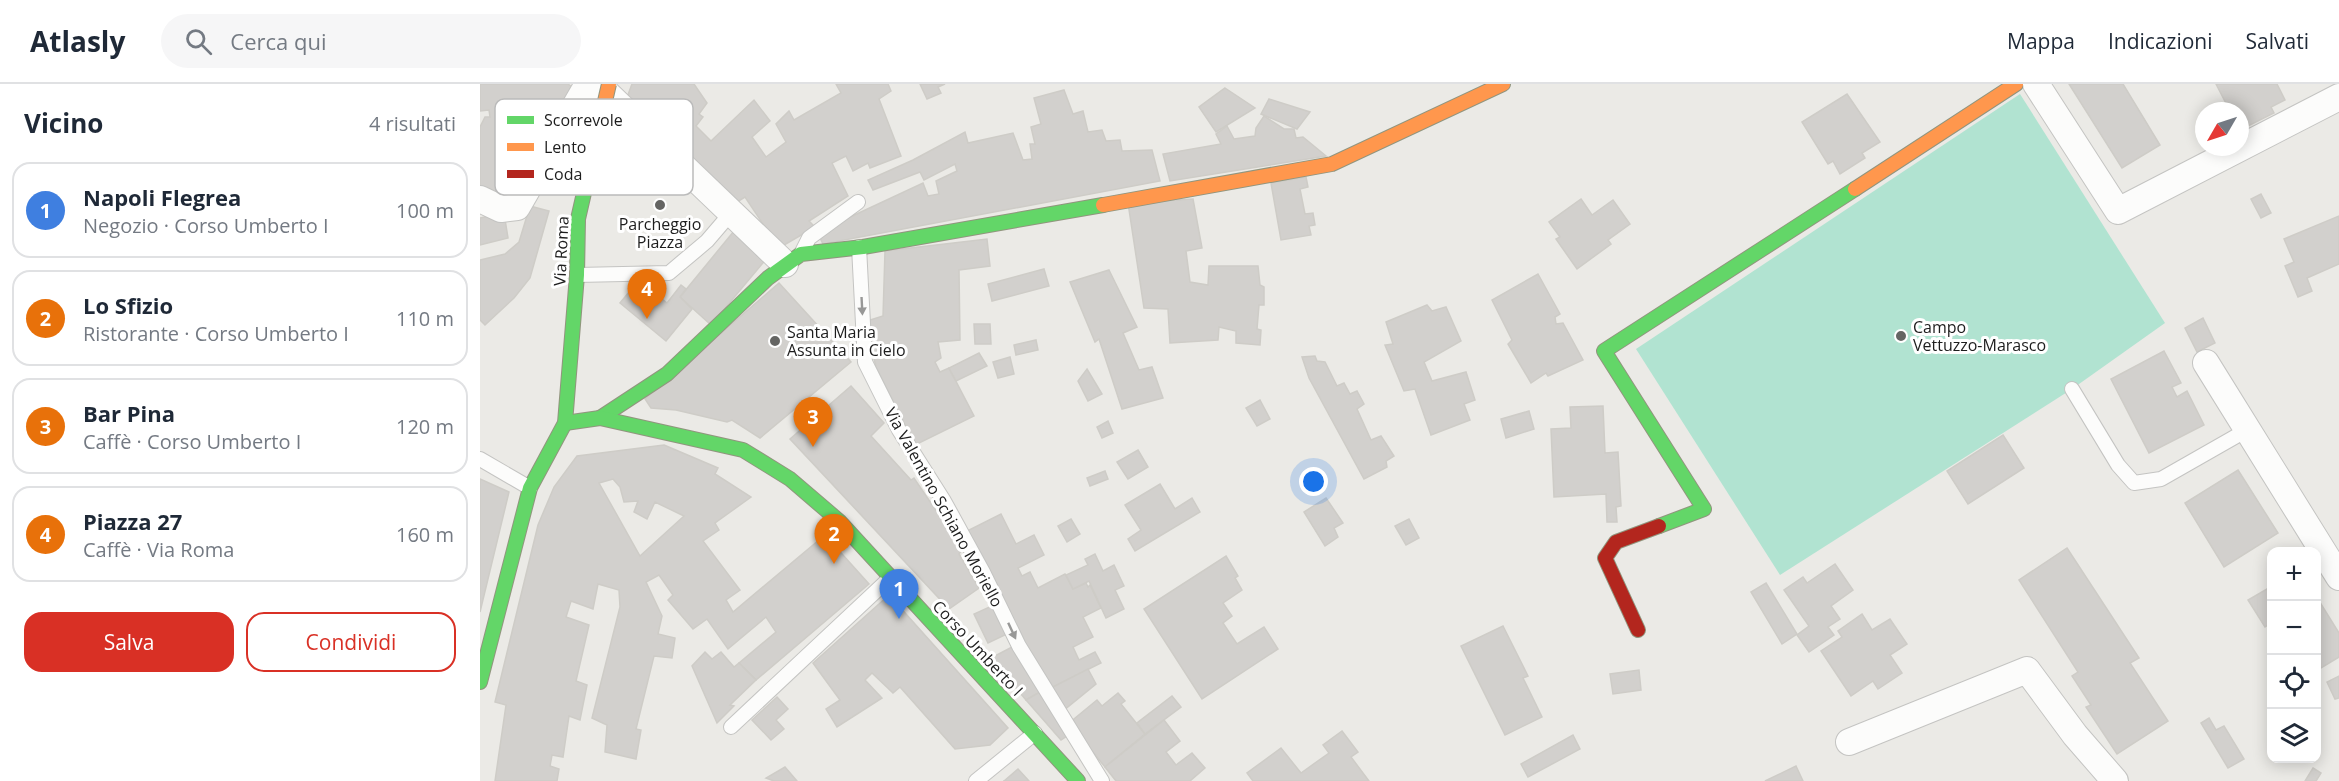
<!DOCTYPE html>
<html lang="it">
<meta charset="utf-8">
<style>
:root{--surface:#fff;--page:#f6f6f7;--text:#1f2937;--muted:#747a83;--line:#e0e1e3;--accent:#d93025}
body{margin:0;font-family:"Open Sans",sans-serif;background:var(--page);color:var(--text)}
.controls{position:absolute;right:18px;bottom:18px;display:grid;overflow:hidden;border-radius:12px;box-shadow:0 3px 15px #0003}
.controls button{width:54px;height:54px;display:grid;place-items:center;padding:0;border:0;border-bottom:2px solid var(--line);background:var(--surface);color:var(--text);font:30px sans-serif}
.compass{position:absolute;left:1715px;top:18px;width:54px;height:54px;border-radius:50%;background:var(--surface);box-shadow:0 3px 15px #0003;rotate:231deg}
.you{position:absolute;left:834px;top:398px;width:21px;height:21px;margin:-15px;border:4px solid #fff;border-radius:50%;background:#1a73e8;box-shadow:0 0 0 9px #1a73e833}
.badge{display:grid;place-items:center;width:39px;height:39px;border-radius:50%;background:var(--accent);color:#fff;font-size:20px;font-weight:700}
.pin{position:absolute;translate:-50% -50px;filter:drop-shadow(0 2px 3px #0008)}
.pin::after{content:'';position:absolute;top:32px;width:21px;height:18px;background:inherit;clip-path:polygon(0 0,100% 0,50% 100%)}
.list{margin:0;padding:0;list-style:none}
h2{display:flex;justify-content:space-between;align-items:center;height:78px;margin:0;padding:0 24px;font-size:26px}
h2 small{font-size:20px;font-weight:400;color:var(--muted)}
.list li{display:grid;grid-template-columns:39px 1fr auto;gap:18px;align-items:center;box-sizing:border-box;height:96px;margin:0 12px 12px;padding:0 12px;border:2px solid var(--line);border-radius:18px}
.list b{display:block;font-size:22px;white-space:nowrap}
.list p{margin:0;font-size:20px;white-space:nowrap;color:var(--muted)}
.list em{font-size:20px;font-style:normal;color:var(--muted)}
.actions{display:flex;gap:12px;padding:18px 24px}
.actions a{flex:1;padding:14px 0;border:2px solid var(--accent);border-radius:18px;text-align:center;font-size:21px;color:var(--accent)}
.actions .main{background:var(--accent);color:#fff}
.icon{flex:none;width:33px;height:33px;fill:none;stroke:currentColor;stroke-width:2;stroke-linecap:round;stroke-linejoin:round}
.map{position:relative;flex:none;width:1859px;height:697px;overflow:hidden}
header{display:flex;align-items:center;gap:36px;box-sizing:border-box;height:84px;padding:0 30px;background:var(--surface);border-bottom:2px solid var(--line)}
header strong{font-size:28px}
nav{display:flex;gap:33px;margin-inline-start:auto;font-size:21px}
.search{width:420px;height:54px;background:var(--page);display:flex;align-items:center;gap:15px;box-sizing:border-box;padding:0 21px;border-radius:33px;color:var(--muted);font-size:22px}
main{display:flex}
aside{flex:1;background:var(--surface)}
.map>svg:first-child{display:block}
.pitch{fill:#b1e3d1}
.building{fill:#d2d0cd;stroke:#ceccc7;stroke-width:1.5;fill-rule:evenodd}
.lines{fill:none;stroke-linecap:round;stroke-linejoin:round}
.lane-casing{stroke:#c4c4c2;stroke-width:16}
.street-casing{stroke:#c4c4c2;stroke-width:28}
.fast-casing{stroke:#91957e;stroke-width:16}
.slow-casing{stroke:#91957e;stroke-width:16}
.jam-casing{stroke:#91957e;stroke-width:16}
.lane{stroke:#fcfcfb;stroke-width:14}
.street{stroke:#fcfcfb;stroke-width:26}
.fast{stroke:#63d668;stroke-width:14}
.slow{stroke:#ff974d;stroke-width:14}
.jam{stroke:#b3261e;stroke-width:14}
.slow-bridge-casing{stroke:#91957e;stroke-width:16;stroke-linecap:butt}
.slow-bridge{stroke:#ff974d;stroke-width:14}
.oneway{fill:#989897}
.poi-dot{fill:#656563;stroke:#fff;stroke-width:2}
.labels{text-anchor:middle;stroke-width:6;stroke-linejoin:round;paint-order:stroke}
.poi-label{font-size:16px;fill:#1d1d1d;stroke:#fff;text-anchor:start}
.street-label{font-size:16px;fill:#1d1d1d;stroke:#fff}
.key{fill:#fff;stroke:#bbb;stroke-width:1.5}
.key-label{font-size:16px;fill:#1d1d1d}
</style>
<header>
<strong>Atlasly</strong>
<div class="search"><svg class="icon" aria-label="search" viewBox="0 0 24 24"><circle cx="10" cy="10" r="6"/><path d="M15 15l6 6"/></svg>Cerca qui</div>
<nav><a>Mappa</a><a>Indicazioni</a><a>Salvati</a></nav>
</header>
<main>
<aside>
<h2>Vicino<small>4 risultati</small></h2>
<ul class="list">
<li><span class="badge" style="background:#3f7fe0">1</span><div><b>Napoli Flegrea</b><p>Negozio · Corso Umberto I</p></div><em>100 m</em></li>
<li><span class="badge" style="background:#e8710a">2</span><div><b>Lo Sfizio</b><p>Ristorante · Corso Umberto I</p></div><em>110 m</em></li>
<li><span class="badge" style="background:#e8710a">3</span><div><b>Bar Pina</b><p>Caffè · Corso Umberto I</p></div><em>120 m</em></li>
<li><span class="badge" style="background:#e8710a">4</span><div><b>Piazza 27</b><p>Caffè · Via Roma</p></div><em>160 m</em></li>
</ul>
<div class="actions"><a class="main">Salva</a><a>Condividi</a></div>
</aside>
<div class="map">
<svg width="1859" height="697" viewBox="0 0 1859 697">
<rect width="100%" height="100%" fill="#ebeae6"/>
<path class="pitch" d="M1540 10 1685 239 1592 305 1300 491 1156 265Z"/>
<g class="building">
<path d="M0 0H88L96 6 67 38 21 120 0 110V43L5 33H10L9 26 0 27Z"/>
<path d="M152 0H214L227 19 219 30 223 33 216 42 231 57 274 16 290 37 272 53 286 73 306 58 296 40 309 27 314 36 361 9 356 0H408L411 7 399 15 421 72 390 84 388 79 373 87 366 72 352 79 368 112 329 137 335 143 299 164 265 113 257 118 146 16Z"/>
<path d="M440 0H465L458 3 461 9 447 15Z"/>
<path d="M1589 0H1643L1680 61 1642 84Z"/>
<path d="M1736 0H1797L1805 16 1791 23 1794 29 1760 46V27H1750Z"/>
<path d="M745 4 775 24 736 48 719 23Z"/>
<path d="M584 6 593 30 603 27 608 48 622 46 626 57 640 56 642 67 672 66 680 97 343 160 339 152 366 135 443 99 448 112 459 110 456 97 477 87 475 80 444 96 440 88 393 106 388 96 433 76 485 48 488 59 533 49 543 76 552 75 550 60H555L551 43 561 40 554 14Z"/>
<path d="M1367 10 1400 58 1382 69 1385 74 1360 90 1353 77 1348 80 1322 38Z"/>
<path d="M789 15 830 28 817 45 781 30Z"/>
<path d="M784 32 804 45H814L816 54 823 53 846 72 690 97 683 70 741 60 736 50 747 42 754 55 775 52 776 44Z"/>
<path d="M826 93 828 103 820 105 825 130 833 129 835 141 829 142 831 151 801 156 791 99Z"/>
<path d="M1781 110 1791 129 1781 134 1771 115Z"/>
<path d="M713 115 722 164 706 167 710 198 728 201 729 182H778L780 201 784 203V221H779L777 245 781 246 780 261 756 259V247L739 243 738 256 690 259 688 225 664 224 648 119Z"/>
<path d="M1101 115 1112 131 1133 116 1150 140 1128 156 1131 160 1097 185 1076 155 1080 153 1069 138Z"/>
<path d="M50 122 69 127 50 194 34 214 5 241 0 236V176L25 170 39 158Z"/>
<path d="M24 129 28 154 0 161V134Z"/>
<path d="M1859 132V180L1827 194 1832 207 1818 213 1805 182 1814 178 1804 155Z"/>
<path d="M254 147 287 174 231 241 200 213Z"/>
<path d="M507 155 510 182 479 186 480 256 458 258 461 274 455 278 460 288 469 284 494 332 435 361 396 283 390 258V236L403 232 405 167Z"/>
<path d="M564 185 569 202 512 217 508 200Z"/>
<path d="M629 186 657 243 643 249 659 286 672 283 683 314 642 325 619 255 615 258 590 198Z"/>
<path d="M1058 190 1080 230 1075 233 1076 240 1083 239 1103 276 1068 292 1066 289 1051 299 1028 260 1032 256 1012 216Z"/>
<path d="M159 196 187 219 201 201 206 205 200 213 212 225 186 257 140 219Z"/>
<path d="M299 199 371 278 280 354 252 336 247 338 196 326 171 324 165 315Z"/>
<path d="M947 221 952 227 966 223 981 257 944 278 952 297 986 288 995 316 984 320 990 336 951 351 935 305 924 307 905 261 913 260 906 238Z"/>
<path d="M1723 234 1735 259 1717 268 1705 244Z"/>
<path d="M494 240H510L511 260H495Z"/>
<path d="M556 256 558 266 536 271 534 261Z"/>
<path d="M1684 267 1701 299 1692 303 1697 313 1707 307 1724 341 1669 369 1631 295Z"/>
<path d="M499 269 507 282 476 297 469 284Z"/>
<path d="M835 272 837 277 845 278 857 302 864 299 870 310 877 307 884 320 877 325 891 356 901 352 914 372 906 377 907 383 884 395 829 294 822 273Z"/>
<path d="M530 273 534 290 518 294 513 278Z"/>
<path d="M607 285 622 310 608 317 598 297Z"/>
<path d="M371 302 404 339 391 352 431 396 434 394 482 465 479 470 499 504 469 525 310 355Z"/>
<path d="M780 316 790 335 777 342 766 324Z"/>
<path d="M1123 322 1125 369 1138 368 1141 422 1136 423 1137 438H1127L1126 410 1074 413 1071 345 1091 344 1090 323Z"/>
<path d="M1049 327 1054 345 1026 354 1021 335Z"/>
<path d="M628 337 633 349 622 354 617 343Z"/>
<path d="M1523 351 1544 384 1488 420 1467 387Z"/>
<path d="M184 361 238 384 235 390 271 413 235 439 239 446 223 457 260 506 246 516 253 528 345 451 389 500 276 596 259 579 296 548 286 533 248 565 227 535 213 545 188 516 193 511 179 491 166 498 182 532 178 550 195 554 192 574 174 572 156 645 161 646 156 675 125 668 127 641 112 634 140 523 139 506 118 500 113 525 91 517 86 533 109 541 96 597 107 601 100 636 89 632 83 673 72 671 70 682 79 685 77 697H15L26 621 15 618 58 441 74 403 97 372ZM133 395 140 403 144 418 158 417 154 428 167 435 175 418 204 432 160 472 119 399Z"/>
<path d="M658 366 668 383 648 395 637 378Z"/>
<path d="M1758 386 1798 449 1744 483 1705 419Z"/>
<path d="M625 387 628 395 610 402 607 394Z"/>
<path d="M0 395 29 408 0 528Z"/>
<path d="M680 400 695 425 712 414 720 428 655 467 648 455 661 446 645 421Z"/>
<path d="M846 414 863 439 854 444 858 453 845 462 824 428Z"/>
<path d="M521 430 536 460 554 451 564 471 538 484 542 492 550 488 558 504 585 490 593 505 606 499 608 503 610 501 621 524 603 533 613 553 593 563 599 576 615 568 621 579 571 604 543 558 487 447Z"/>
<path d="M591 435 600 450 587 458 578 442Z"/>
<path d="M929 435 939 454 926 461 915 442Z"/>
<path d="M1587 464 1659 574 1650 579 1688 637 1637 670 1606 623 1611 621 1592 592 1598 588 1539 496Z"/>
<path d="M615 470 623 487 634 481 644 502 635 506 644 525 626 534 609 497 593 505 586 491 608 481 605 475Z"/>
<path d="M746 472 758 492 755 494 762 506 743 519 752 532 743 539 757 560 784 543 798 565 722 615 664 525Z"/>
<path d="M1355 480 1373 506 1351 522 1360 535 1348 543 1354 551 1329 568 1317 551 1329 542 1304 506 1323 493 1327 499Z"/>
<path d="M1286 499 1317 550 1302 560 1271 508Z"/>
<path d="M1792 502V548L1788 541 1785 543 1768 516Z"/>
<path d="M409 511 528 644 510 661 475 665 420 603 413 609 392 589 385 596 402 614 357 643 346 625 360 616 333 579Z"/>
<path d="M1836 512 1859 549V573L1836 587Z"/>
<path d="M514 521 527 550 508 559 494 530Z"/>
<path d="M1382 530 1392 546 1410 535 1427 560 1410 571 1422 589 1398 605 1393 597 1371 612 1341 567 1362 553 1358 547Z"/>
<path d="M1023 542 1048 592 1043 594 1062 633 1025 651 981 562Z"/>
<path d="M532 563 560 608 546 616 511 574Z"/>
<path d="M225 568 232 575 241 568 254 583 259 579 276 596 250 621 254 622 237 639 212 582Z"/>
<path d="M608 585 616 600 584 626 571 604Z"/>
<path d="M1159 586 1161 606 1133 610 1130 590Z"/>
<path d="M1859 592V614L1855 615 1847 598Z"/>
<path d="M560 608 587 652 581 656 546 616Z"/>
<path d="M638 609 645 617 641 620 665 650 625 683 589 639 617 616 622 622Z"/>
<path d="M692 612 701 623 665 650 657 639Z"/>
<path d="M297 613 308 625 296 636 304 645 291 656 272 636Z"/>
<path d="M1729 634 1736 646 1744 642 1764 675 1748 684 1721 639Z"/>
<path d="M684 636 700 657 686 668 696 681 712 669 725 684 710 697H636L625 683Z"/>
<path d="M862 647 878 668 871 673 889 697H773L767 689 801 664 821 689 849 669 843 661Z"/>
<path d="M1093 651 1100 665 1048 693 1041 680Z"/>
<path d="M1316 682 1323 697H1285Z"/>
<path d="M305 683 317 697H294L286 694Z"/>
<path d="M1833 684 1841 689 1836 697H1825Z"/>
<path d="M538 685 549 697H523H524Z"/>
</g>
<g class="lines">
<defs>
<g id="lane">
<path d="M379 163 385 278 419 346 464 417 503 488 539 562 622 697"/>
<path d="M322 168 329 154 378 118"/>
<path d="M97 191 189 189 227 157 251 129"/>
<path d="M1592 305 1638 381 1654 399 1681 395 1767 346"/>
<path d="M0 375 50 404"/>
<path d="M251 643 411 493"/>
<path d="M496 697 555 649"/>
</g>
<g id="street">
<path d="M117 0 305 180"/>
<path d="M1556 0 1638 127 1859 13"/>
<path d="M0 115 21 125 37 123 108 0"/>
<path d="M1726 279 1859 493"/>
<path d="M1369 658 1547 586 1595 651 1635 697"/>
</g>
<g id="fast">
<path d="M120 334 187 290 288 194 321 170 383 163 623 121"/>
<path d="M85 339 120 334 263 366 310 395 359 437 598 697"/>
<path d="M1179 442 1224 425 1124 267 1375 105"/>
<path d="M0 598 50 404 85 339 97 191 98 135 117 52"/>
</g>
<g id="slow">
<path d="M1375 105 1536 0"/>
<path d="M623 121 852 80 1023 0"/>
</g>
<path id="jam" d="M1158 546 1125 474 1136 458 1179 442"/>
</defs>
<use href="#lane" class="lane-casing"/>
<use href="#street" class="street-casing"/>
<use href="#fast" class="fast-casing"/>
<use href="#slow" class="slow-casing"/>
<use href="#jam" class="jam-casing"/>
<use href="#lane" class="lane"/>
<use href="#street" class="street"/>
<use href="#fast" class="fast"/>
<use href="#slow" class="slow"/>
<use href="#jam" class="jam"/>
<defs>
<path id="slow-bridge" d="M117 52 129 0"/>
</defs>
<use href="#slow-bridge" class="slow-bridge-casing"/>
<use href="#slow-bridge" class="slow-bridge"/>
</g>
<defs><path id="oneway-solid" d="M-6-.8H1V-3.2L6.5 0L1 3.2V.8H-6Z" transform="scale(1.5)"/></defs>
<g class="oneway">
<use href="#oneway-solid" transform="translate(382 222) rotate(87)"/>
<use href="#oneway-solid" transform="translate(532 547) rotate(65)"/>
</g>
<g class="poi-dot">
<circle cx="180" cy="121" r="6"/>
<circle cx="1421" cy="252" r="6"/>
<circle cx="295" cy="257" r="6"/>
</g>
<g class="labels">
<g class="poi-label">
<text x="180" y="146" text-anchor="middle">Parcheggio<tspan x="180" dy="18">Piazza</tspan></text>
<text x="1433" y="249">Campo<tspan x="1433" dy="18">Vettuzzo-Marasco</tspan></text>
<text x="307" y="254">Santa Maria<tspan x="307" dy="18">Assunta in Cielo</tspan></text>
</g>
<g class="street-label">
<text transform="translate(81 167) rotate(-87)" y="6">Via Roma</text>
<text transform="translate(464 423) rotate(61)" y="6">Via Valentino Schiano Moriello</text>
<text transform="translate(498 564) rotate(47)" y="6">Corso Umberto I</text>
</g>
</g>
<rect x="15" y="15" width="198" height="96" rx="9" class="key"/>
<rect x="27" y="32" width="27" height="8" fill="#63d668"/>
<rect x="27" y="59" width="27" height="8" fill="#ff974d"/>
<rect x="27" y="86" width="27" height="8" fill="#b3261e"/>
<g class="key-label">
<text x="64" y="42">Scorrevole</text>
<text x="64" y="69">Lento</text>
<text x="64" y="96">Coda</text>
</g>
</svg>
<div class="controls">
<button>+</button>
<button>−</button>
<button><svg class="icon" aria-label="locate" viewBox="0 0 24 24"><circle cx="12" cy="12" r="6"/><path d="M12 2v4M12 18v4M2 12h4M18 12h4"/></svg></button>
<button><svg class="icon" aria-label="layers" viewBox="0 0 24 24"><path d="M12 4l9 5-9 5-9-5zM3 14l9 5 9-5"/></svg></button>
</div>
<svg class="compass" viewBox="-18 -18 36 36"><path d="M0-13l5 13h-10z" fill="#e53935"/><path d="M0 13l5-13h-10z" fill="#747a83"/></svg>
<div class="you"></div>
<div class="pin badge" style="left:419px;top:535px;background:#3f7fe0">1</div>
<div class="pin badge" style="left:354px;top:480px;background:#e8710a">2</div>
<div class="pin badge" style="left:333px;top:363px;background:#e8710a">3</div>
<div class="pin badge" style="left:167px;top:235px;background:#e8710a">4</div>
</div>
</main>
